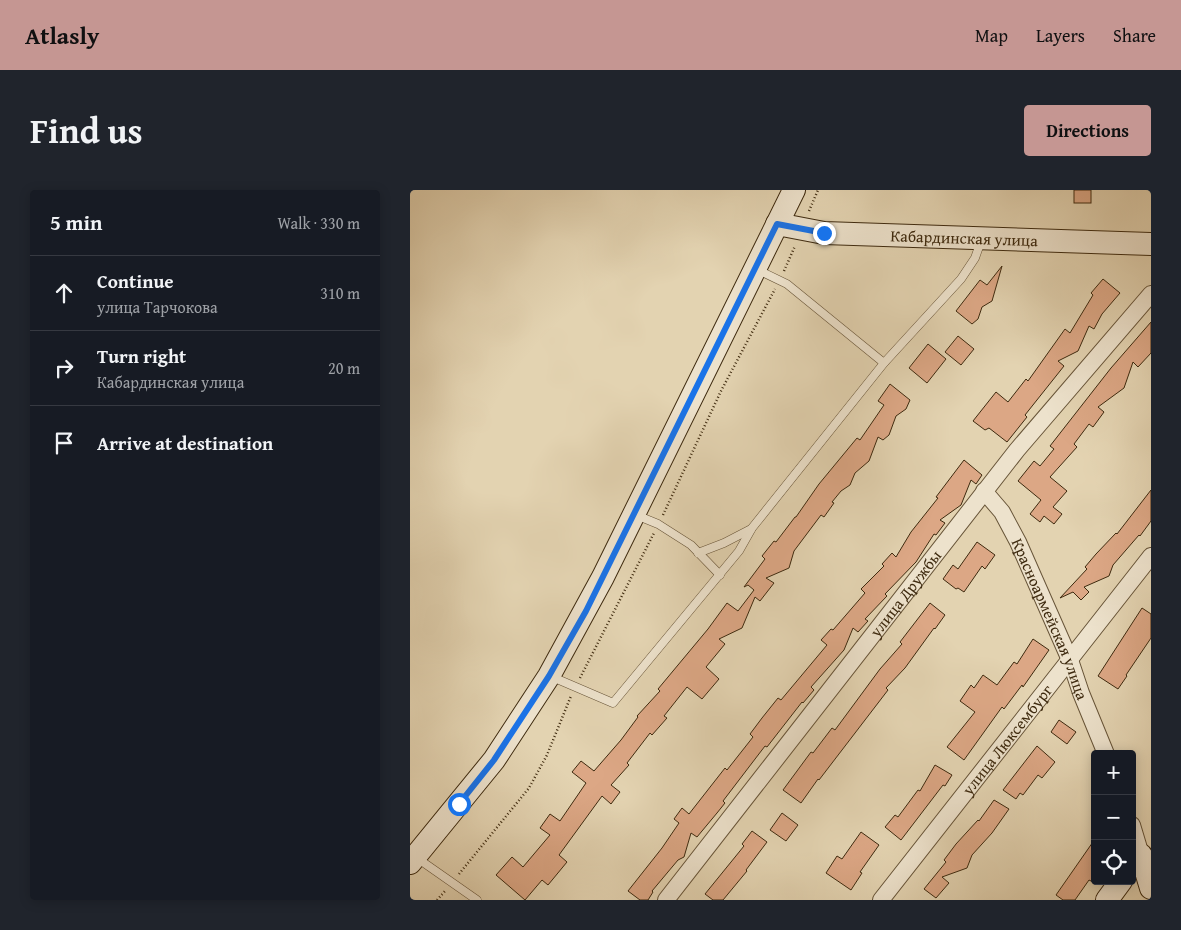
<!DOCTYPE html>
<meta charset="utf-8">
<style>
:root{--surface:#171b24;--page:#20242c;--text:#f1f3f6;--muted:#9ea1a6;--line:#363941;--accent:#c59692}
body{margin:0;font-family:"Gentium Book Plus",serif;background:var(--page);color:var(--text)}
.controls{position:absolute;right:15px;bottom:15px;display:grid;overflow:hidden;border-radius:5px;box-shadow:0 2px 12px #0003}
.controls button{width:45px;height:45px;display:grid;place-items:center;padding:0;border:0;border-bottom:1px solid var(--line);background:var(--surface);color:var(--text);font:25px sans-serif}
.stop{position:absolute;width:15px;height:15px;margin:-11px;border:4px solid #1a73e8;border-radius:50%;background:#fff}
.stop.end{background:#1a73e8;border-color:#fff;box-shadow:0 1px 5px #0008}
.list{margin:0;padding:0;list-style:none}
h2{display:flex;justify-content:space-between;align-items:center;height:65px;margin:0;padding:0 20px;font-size:21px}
h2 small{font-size:16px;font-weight:400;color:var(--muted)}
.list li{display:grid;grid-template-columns:32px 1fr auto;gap:15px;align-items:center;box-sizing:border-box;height:75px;padding:0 20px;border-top:1px solid var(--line)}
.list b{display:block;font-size:19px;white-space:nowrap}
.list p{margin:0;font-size:16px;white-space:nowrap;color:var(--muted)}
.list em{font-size:16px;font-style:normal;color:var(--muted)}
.icon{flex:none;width:28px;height:28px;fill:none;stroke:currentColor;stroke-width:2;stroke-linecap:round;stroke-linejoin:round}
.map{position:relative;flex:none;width:741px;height:710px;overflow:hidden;border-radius:5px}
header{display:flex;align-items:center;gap:30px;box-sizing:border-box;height:70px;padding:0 25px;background:var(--accent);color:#111}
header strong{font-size:24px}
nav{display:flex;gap:28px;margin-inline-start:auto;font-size:18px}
.intro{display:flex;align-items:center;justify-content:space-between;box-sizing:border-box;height:120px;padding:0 30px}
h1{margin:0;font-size:35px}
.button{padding:12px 22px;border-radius:5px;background:var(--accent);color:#111;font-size:18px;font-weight:700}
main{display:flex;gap:30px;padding:0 30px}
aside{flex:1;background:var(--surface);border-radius:5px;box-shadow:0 2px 12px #0003}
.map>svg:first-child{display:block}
.building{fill:#dca785;stroke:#3e2a0f}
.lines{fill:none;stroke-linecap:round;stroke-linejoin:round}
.lane-casing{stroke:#675438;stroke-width:9}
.street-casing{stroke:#675438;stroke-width:18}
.secondary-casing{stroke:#3e2a0f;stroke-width:24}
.path{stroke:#3e2a0f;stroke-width:2.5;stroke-dasharray:1 2.5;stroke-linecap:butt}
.lane{stroke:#ede2cc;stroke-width:8}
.street{stroke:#ede2cc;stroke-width:16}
.secondary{stroke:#ede2cc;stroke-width:22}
.route{stroke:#1a73e8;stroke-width:6}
.labels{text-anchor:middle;stroke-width:4;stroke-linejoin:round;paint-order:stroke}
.street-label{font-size:16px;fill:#3e2a0f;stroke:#ede2cc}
</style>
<header>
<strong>Atlasly</strong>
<nav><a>Map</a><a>Layers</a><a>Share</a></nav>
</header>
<div class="intro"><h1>Find us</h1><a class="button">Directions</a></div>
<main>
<aside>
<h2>5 min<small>Walk · 330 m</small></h2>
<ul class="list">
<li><svg class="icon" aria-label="ahead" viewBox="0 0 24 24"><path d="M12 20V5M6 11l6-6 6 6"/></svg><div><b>Continue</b><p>улица Тарчокова</p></div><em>310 m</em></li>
<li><svg class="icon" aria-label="right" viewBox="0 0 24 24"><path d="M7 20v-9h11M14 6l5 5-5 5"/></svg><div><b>Turn right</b><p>Кабардинская улица</p></div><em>20 m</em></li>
<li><svg class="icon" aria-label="arrive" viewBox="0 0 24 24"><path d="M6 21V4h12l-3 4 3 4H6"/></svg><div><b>Arrive at destination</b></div></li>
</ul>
</aside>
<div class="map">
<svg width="741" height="710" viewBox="0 0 741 710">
<rect width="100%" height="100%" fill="#e3d3b1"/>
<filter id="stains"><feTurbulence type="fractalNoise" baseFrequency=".004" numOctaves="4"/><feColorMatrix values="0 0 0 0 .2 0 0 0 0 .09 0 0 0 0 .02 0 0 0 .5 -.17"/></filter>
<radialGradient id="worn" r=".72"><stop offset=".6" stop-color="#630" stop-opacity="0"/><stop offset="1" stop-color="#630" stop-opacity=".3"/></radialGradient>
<g class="building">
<rect x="664" y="0" width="17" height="13"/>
<path d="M592 76 582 111 572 117 568 129 562 134 546 121 570 90 577 95Z"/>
<path d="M693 89 710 103 692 124 684 139 679 136 668 161 648 171 654 176 615 225 617 227 597 252 579 238 575 240 563 231 586 202 598 212 616 189 618 191 655 139 660 143 683 105 681 103Z"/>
<path d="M741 132V163L728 177 723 172 714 198 688 217 694 222 683 237 679 234 664 254 667 257 640 287 657 301 643 317 652 324 644 334 634 326 630 332 620 324 631 310 608 291 624 271 630 276 644 259 640 256 701 178Z"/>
<path d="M548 146 564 159 551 175 535 162Z"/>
<path d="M518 154 536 169 517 193 499 178Z"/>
<path d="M480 194 500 210 496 219 486 226 479 245 473 250 468 247 459 271 445 283 440 295 431 301 422 312 424 313 414 327 411 325 384 361 379 378 356 388 364 393 350 411 345 407 332 438 309 449 315 454 296 477 309 489 292 509 277 497 254 526 257 528 242 545 240 543 217 573 219 575 201 595 210 602 201 614 192 606 149 665 157 672 138 695 132 690 115 710 86 685 102 667 113 677 140 645 130 638 140 624 150 631 176 593 162 582 171 571 184 581 211 550 228 527 227 526 250 501 248 499 298 439 317 413 328 421 344 400 338 395 334 397 355 369 352 366 364 351 366 352 385 327H386L409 294 447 248 450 250 474 215 468 211Z"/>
<path d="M554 270 572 285 566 294 561 290 551 315 530 330 535 333 526 345 524 344 506 372 475 404 477 406 455 429 458 431 448 442 443 438 434 460 401 497 404 500 393 513 392 512 357 557 355 556 313 611 315 613 307 623 287 647 281 643 274 667 268 670 242 701 243 702 238 710H230L218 701 252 658 269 633 264 629 272 618 279 624 315 578 317 580 343 547 340 544 352 528 368 508 371 510 417 455 411 450 421 439 423 440 455 403 451 399 474 376 472 374 482 363 486 367 501 342 528 308 526 307Z"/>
<path d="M741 300V331L730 346 729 345 703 375 699 386 674 397 679 402 671 410 663 402 650 408 677 379 675 377 686 364 706 343 707 344Z"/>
<path d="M567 352 585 365 575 379 572 376 554 402 548 398 546 399 533 389 543 375 548 379Z"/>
<path d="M520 413 535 425 525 439 524 438 495 478 476 498 478 500 409 590 408 589 391 613 373 600 401 562 403 563 422 538 425 540 470 479 492 454 490 452Z"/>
<path d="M732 418 741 424V448L716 485 717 486 708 499 688 486Z"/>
<path d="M623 449 639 460 613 497 612 495 594 519 592 517 554 570 537 557 565 522 550 511 561 495 564 498 573 485 587 495 604 472 607 474Z"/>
<path d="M649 530 666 542 657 554 641 542Z"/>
<path d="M627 556 645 572 632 588 628 585 613 605 610 603 606 609 593 600Z"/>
<path d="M525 575 542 585 535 596 533 595 491 650 475 637 485 625 488 627 508 600 510 601Z"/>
<path d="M584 610 599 619 582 643 562 665 557 678 532 687 539 693 526 708 514 699 536 672 534 670 546 654 568 630 569 631Z"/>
<path d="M372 623 388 635 376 651 360 640Z"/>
<path d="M342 641 357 652 336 680 337 681 313 710H303L295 704 334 656 332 654Z"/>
<path d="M451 642 469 655 450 682 452 683 441 700 416 683 427 666 432 669Z"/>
<path d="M685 649V693L679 690 665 710H653L646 705Z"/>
</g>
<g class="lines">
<defs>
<g id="lane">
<path d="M348 80 377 94 474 173"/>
<path d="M226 325 248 334 281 355 310 385"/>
<path d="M288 363 314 353 341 339"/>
<path d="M140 486 203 513 329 361 342 338 474 173 551 89 565 68 571 51"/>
<path d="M7 668 67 710"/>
</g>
<g id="street">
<path id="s1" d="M574 301 592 322 608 352 660 470 671 503 696 564"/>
<path d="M722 635 731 665"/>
<path id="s2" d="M256 710 607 260 741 104"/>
<path id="s3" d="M471 710 741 366"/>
</g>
<g id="secondary">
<path id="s4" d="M367 34 414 43 741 54"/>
<path d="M731 665 741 698"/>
<path d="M0 673 84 570 139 486 193 387 384 0"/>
<path d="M697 710 711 691"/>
</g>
</defs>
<use href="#lane" class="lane-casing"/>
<use href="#street" class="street-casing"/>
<use href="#secondary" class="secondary-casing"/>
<g class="path">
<path d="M399 21 408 0"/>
<path d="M374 81 385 56"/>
<path d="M253 325 311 201 365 99"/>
<path d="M170 488 244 343"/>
<path d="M49 684 119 598 137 565 161 506"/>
<path d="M27 710 36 700"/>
</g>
<use href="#lane" class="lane"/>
<use href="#street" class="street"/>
<use href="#secondary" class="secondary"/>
</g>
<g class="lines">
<path class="route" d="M49 614 84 570 139 486 176 421 367 34 414 43"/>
</g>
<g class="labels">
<g class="street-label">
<text dy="6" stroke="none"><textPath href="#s4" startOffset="188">Кабардинская улица</textPath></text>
<text dy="6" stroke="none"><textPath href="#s2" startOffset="389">улица Дружбы</textPath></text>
<text dy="6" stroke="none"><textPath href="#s1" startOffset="145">Красноармейская улица</textPath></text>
<text dy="6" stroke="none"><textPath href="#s3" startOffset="204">улица Люксембург</textPath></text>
</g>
</g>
<rect width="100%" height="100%" filter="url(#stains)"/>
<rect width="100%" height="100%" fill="url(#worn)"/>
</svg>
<div class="controls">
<button>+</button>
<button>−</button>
<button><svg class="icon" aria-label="locate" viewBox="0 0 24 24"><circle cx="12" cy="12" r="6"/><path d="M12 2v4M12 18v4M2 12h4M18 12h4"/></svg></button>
</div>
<div class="stop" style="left:49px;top:614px"></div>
<div class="stop end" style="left:414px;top:43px"></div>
</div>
</main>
